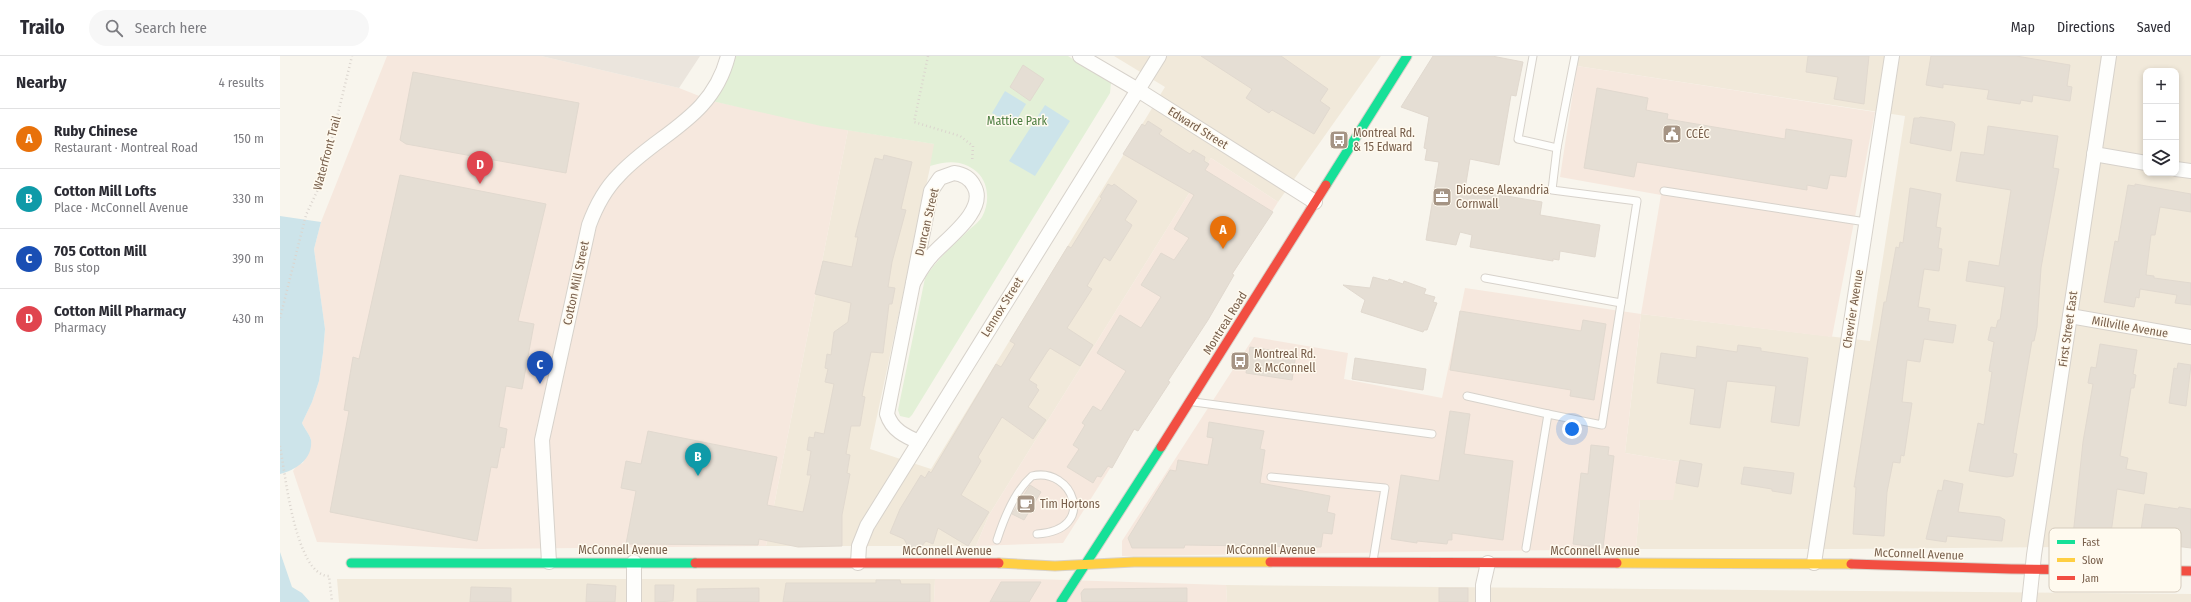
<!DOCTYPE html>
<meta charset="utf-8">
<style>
:root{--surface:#fff;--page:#f7f7f7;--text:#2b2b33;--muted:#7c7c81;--line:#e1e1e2;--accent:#d93025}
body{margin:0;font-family:"Fira Sans Condensed",sans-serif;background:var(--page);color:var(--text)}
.controls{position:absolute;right:12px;top:12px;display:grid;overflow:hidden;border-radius:8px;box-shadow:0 2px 6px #0003}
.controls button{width:36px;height:36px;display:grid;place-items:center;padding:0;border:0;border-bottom:1px solid var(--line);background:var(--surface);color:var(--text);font:20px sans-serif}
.you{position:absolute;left:1292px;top:373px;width:14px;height:14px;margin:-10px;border:3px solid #fff;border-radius:50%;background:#1a73e8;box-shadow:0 0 0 6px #1a73e833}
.badge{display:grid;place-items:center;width:26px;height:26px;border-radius:50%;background:var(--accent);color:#fff;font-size:13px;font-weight:700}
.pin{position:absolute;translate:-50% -33px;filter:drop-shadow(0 1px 2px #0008)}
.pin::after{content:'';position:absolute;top:21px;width:14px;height:12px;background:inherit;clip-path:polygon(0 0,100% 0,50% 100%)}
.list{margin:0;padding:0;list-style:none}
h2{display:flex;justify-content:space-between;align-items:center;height:52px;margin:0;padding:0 16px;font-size:17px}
h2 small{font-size:13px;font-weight:400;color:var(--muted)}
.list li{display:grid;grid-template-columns:26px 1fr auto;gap:12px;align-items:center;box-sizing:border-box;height:60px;padding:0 16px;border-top:1px solid var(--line)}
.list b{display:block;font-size:15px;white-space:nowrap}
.list p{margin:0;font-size:13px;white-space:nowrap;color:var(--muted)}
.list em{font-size:13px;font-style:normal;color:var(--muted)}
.icon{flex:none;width:22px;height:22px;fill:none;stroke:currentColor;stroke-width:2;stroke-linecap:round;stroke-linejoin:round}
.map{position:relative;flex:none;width:1911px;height:546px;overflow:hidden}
header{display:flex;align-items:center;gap:24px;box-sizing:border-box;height:56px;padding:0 20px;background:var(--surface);border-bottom:1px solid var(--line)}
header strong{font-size:19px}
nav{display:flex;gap:22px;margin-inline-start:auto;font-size:14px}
.search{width:280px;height:36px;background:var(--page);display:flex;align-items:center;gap:10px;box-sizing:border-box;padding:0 14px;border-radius:22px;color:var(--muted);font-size:15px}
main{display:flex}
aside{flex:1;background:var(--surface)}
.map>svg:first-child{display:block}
.residential{fill:#f1e9da;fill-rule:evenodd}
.commercial{fill:#f6e8de}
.industrial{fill:#ebe5dd}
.green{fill:#e3f0d7}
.water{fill:#cde4ea}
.building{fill:#e5ded4;stroke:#e1d9cf}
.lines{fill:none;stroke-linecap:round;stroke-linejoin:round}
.lane-casing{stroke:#d7d2cb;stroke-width:9}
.street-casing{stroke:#d7d2cb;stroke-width:16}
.fast-casing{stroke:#d8d1c9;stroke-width:11}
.slow-casing{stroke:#d8d1c9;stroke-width:11}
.jam-casing{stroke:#d8d1c9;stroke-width:11}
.path{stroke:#dbd5ce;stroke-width:2.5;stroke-dasharray:1 3;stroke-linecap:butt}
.lane{stroke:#fefefc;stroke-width:7}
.street{stroke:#fefefc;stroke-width:14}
.fast{stroke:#16e098;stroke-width:9}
.slow{stroke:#ffcf43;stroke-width:9}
.jam{stroke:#f24e42;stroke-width:9}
.labels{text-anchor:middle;stroke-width:3;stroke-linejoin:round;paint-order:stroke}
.park-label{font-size:12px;fill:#4e7f42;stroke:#fffaef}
.street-label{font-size:12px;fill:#785f4b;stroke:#fffaef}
.poi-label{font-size:12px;fill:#785f4b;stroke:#fffaef;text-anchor:start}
.key{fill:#fffaef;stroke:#d6ccbe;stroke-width:1}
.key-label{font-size:11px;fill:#785f4b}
</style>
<header>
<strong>Trailo</strong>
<div class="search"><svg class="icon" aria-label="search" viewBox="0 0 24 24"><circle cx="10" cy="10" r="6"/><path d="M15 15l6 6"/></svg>Search here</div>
<nav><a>Map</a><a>Directions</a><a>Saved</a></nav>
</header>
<main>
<aside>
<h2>Nearby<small>4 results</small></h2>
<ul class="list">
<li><span class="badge" style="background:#e8710a">A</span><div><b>Ruby Chinese</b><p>Restaurant · Montreal Road</p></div><em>150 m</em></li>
<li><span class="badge" style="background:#0f9aa8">B</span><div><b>Cotton Mill Lofts</b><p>Place · McConnell Avenue</p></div><em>330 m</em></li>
<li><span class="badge" style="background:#1a4fb4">C</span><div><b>705 Cotton Mill</b><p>Bus stop</p></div><em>390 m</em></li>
<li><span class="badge" style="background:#e0444e">D</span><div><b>Cotton Mill Pharmacy</b><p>Pharmacy</p></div><em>430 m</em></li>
</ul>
</aside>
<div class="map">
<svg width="1911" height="546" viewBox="0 0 1911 546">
<rect width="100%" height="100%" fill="#f8f5ed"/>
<g class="residential">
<path d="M834 0H1101L998 146 931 102 709 459 696 490H486L568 74 655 88 590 393 651 413 885 31Z"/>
<path d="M1299 0H1911V490L1562 493H1356L1360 444 1399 406 1345 397 1361 258 1590 285 1625 60 1297 10ZM1866 15H1896V117H1866Z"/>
<path d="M57 523H655L654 546H59Z"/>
<path d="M946 529 1911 538V546H947Z"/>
</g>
<g class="commercial">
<path d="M107 0H261L399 32 432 45 568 74 486 490 200 493 37 486 13 415 17 409 23 407 31 383 22 367 32 346 39 325 43 297 45 273 34 193 41 166Z"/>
<path d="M1297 10 1595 56 1552 281 1361 258 1345 397 1399 406 1393 444H1360L1356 493 842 500V485L974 281 1068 297 1064 323 1162 342 1185 232 1361 258 1381 139 1280 121Z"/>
<path d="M931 102 998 146 783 487 696 490 709 459Z"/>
<path d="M655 523H754L946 529 947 546H654Z"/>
</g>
<path class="industrial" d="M261 0H420L399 32Z"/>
<path class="green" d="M456 0H788L831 27 830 37 632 359 629 362 620 360 618 354 645 222C656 204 674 189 689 174 693 170 699 166 702 161 710 147 709 127 697 116 682 103 667 105 650 110L654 88 541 70 432 45 448 19Z"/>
<g class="water">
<path d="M725 35 746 48 733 70 712 57Z"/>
<path d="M765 49 790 65 755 120 729 105Z"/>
<path d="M0 160 41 166 34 193 45 273 43 297 39 325 32 346 22 367C24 372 30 379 31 384 33 403 16 414 0 418Z"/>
<path d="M0 496 12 531 22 537 30 546H0Z"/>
</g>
<g class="building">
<path d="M921 0H1001L1048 33 1040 45 1050 52 1034 78 992 54 989 57 966 42 972 33Z"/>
<path d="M1153 0H1212L1243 6 1236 40 1231 39 1219 109 1190 103 1185 133 1262 146 1260 159 1320 169 1315 201 1280 195 1279 204 1273 203V205L1190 191 1192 179 1180 176 1176 189 1146 184 1159 106 1145 104 1147 93 1144 92 1149 61 1121 51Z"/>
<path d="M1528 0H1589L1584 48 1554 43 1558 21 1526 16Z"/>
<path d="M1651 0H1736L1790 9 1787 30 1792 31 1790 45 1753 39 1752 46 1741 44 1740 48 1707 43 1709 34 1663 28V32L1646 29Z"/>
<path d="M743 9 764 23 750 45 730 31Z"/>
<path d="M133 16 299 47 286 117 126 88 120 84Z"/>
<path d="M1317 32 1368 42 1366 54 1388 58 1387 63 1505 83 1506 73 1572 84 1566 121 1550 119 1547 133 1527 129V134L1357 106 1354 121 1304 112Z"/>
<path d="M1640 61 1673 66 1675 68 1671 95 1630 87 1634 62H1639Z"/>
<path d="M868 65 882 74 879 78 905 95 910 98 913 94 925 101 924 105 929 108 925 114 993 156 952 218 954 219 928 264 888 325 890 326 858 375 854 373 832 412 828 410 821 421 817 420 813 427 787 411 799 393 793 389 805 369 802 367 813 350 821 355 846 315 817 297 840 259 861 272 881 241 861 229 881 197 894 204 909 182 894 173 914 139 843 98 862 68 865 70Z"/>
<path d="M1708 70 1778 80 1773 112 1779 113 1761 212 1757 271 1754 285H1752L1733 397 1737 398 1733 420 1727 421 1689 415 1698 367 1704 369 1712 316 1709 315 1714 286 1708 284 1711 271 1716 272 1718 264H1720L1725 231 1686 225 1689 205 1719 210 1731 134 1676 125 1681 96 1704 99Z"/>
<path d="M604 99 632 106 621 153 626 154 612 206 608 231 615 232 612 248H609L603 297 591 296 582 340 585 341 580 370H571L566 398 570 399 567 417 570 418 562 459V490L518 491 479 483 478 489 346 488 356 435 341 432 346 405 361 408 368 375 497 401 487 449 523 456 531 419H527L531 395 527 394 529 381 534 382 535 376 544 378 554 328 545 326 548 313 545 312 547 298 551 299 554 276 568 266 571 247 535 238 543 205 572 211 578 181H575L595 102 603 104Z"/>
<path d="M120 119 266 148 238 265 254 268 242 333 226 330 219 371 227 373 224 392 221 391 217 412 211 411 197 485 50 456 69 355 64 354 73 301 79 303Z"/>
<path d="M828 128 832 130 834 128 857 145 845 164 852 169 850 173 830 205 824 201 807 230 812 233 787 272 813 289 800 310 770 292 767 296 749 324 757 329 756 331 759 334 748 351 766 364 753 383 722 361 698 401 701 405 681 439 709 456 688 490 658 472 653 488 646 485 640 492H629L624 483 610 477 620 453 641 419 645 422 649 415 651 417 716 308 721 311 735 288 730 285 788 190 791 192 822 142 820 141Z"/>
<path d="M1855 128 1911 138V156L1880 151 1875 179H1871L1866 219 1874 220V222L1911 227V249L1895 247 1897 239 1860 233 1859 242 1856 241 1854 251 1824 246 1835 185 1838 186 1848 129 1855 130Z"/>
<path d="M1630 132 1661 138 1656 171 1661 172 1658 192 1662 193 1659 215 1644 213 1638 251 1650 253 1648 265 1676 269 1673 287 1644 283 1640 306 1627 304 1622 346 1632 347 1624 400 1621 399 1620 407 1613 406 1607 436 1604 480 1573 478 1576 431H1574L1604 246H1606L1616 191 1619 192 1620 186 1623 187Z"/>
<path d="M1093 221 1108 225 1109 223 1123 228 1124 225 1146 233 1144 238 1155 241 1153 246 1157 247 1147 274H1144L1143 276 1081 256 1085 244 1063 229 1090 232Z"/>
<path d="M1180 255 1301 275 1303 264 1326 268 1314 344 1290 340 1291 334 1170 314Z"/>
<path d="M1820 288 1857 294 1853 318 1856 319 1854 332H1851L1840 400 1848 402 1846 413 1867 417 1864 438 1837 433 1829 492 1792 489 1803 386 1813 328 1808 327 1811 311 1816 312Z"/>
<path d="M1458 289 1481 292V295L1528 302 1519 370 1491 366 1496 330 1447 325 1440 372 1410 368 1415 333 1377 327 1381 297 1416 302 1417 290 1457 296Z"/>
<path d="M970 291 1016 298 1012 324 966 317Z"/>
<path d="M1075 302 1146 313 1143 334 1072 323Z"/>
<path d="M1898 307 1911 309 1906 350 1889 347 1894 312 1897 313Z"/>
<path d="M1170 355 1190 358 1184 398 1233 405 1223 484 1172 477V484H1168L1167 488 1137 485V487L1111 483 1121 419 1159 425Z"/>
<path d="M929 366 984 375 980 393 985 394 980 427 1050 440 1047 456 1055 458 1052 478 1043 477 1041 491 905 489 904 492H852L848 482 890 414 896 415 898 404 928 409 933 382 927 381Z"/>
<path d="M1311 389 1329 391 1328 399 1334 400 1323 492 1293 488 1301 417 1308 418Z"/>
<path d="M1400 404 1422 408 1418 431 1396 427Z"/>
<path d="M1464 411 1514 417 1511 438 1492 435V433L1461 428Z"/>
<path d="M1664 424 1683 428 1678 456 1720 461 1725 464 1722 485 1667 480 1666 486 1646 483 1658 434 1662 435Z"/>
<path d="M750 429 761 436 744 464 732 458Z"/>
<path d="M1865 448 1898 453 1899 451 1911 453V492L1863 486 1864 482 1860 481Z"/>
<path d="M596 524H620L621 528H650V546H503L506 527H596Z"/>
<path d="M721 526H761L749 546H710Z"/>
<path d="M307 528 336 530 335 546H306Z"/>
<path d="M375 529H394L393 545 375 546Z"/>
<path d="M191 531 231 532V546H190Z"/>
<path d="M479 532V546H417V533Z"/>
<path d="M907 532V546H802L801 537 804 533Z"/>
<rect x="1159" y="532" width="29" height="14"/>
</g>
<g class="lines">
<defs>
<g id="lane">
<path d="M1253 0 1238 83 1277 92"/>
<path d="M1384 135 1586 166"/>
<path d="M1205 222 1341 247"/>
<path d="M1187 340 1268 358"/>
<path d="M914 346 1152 378"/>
<path d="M991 421 1105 432 1093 505"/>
<path d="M717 484C724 462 735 435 752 420 792 410 819 474 757 478"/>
<path d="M1246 492 1268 358 1322 369 1357 145 1272 134 1277 92 1295 0"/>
</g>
<g id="street">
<path d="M800 0 858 34 1035 146"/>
<path d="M1814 98 1866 107"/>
<path d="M1896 113 1911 115"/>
<path d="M674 117C682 118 690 122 694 130 708 154 666 183 652 199 644 207 639 217 633 227L651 135 660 122Z"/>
<path d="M633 227 607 358C612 374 625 380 639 386"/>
<path d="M1790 260 1911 281"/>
<path d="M269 506 262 384 309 169C316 150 325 133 339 119 378 77 432 63 448 0"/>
<path d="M354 506V546"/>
<path d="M578 507 579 490 587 470 879 0"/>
<path d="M1534 507 1612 0"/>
<path d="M1203 546V529L1208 507"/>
<path d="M1749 546 1754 499 1829 0"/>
</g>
<g id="fast">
<path d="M1046 129 1127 0"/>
<path d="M71 507H415"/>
<path d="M781 546 881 391"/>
</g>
<g id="slow">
<path d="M719 507 775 510 854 506H990"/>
<path d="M1337 507 1571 508"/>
</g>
<g id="jam">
<path d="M881 391 1046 129"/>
<path d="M990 506 1337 507"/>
<path d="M415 507H719"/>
<path d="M1571 508 1731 513 1911 515"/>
</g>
</defs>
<use href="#lane" class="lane-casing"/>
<use href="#street" class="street-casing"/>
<use href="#fast" class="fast-casing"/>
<use href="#slow" class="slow-casing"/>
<use href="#jam" class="jam-casing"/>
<g class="path">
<path d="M648 0 634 66 680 80 693 90 692 106"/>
<path d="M0 262 26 159 41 127 72 0"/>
<path d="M0 390C5 415 15 520 49 520L52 546"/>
</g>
<use href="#lane" class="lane"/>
<use href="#street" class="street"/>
<use href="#fast" class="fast"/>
<use href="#slow" class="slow"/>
<use href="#jam" class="jam"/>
</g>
<defs>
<symbol id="civic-square" viewBox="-11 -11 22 22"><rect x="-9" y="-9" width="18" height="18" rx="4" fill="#a59484" stroke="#fffaef"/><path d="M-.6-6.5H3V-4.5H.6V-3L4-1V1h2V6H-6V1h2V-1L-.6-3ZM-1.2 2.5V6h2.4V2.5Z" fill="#fff"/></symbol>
<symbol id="bus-square" viewBox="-11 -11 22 22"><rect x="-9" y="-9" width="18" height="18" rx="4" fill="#a59484" stroke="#fffaef"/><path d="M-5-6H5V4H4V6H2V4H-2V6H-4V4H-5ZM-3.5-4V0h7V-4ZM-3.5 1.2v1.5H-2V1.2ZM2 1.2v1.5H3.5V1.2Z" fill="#fff"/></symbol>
<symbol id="office-square" viewBox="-11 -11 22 22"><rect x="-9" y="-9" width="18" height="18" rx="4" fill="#a59484" stroke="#fffaef"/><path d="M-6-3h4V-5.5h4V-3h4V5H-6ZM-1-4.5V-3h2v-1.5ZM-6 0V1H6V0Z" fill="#fff"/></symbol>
<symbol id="cafe-square" viewBox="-11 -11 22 22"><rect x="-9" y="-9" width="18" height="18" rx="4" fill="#a59484" stroke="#fffaef"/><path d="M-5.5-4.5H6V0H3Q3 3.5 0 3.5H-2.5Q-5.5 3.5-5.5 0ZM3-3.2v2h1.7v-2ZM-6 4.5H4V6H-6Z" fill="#fff"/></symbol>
</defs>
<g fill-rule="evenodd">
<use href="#civic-square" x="1381" y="67" width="22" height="22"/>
<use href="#bus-square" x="1048" y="73" width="22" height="22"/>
<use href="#office-square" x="1151" y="130" width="22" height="22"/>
<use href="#bus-square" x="949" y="294" width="22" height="22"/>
<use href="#cafe-square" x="735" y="437" width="22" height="22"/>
</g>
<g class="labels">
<g class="park-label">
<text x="737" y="69">Mattice Park</text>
</g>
<g class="street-label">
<text transform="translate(918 72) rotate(32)" y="4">Edward Street</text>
<text transform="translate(47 97) rotate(-75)" y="4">Waterfront Trail</text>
<text transform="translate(647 166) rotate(-77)" y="4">Duncan Street</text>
<text transform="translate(296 227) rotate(-78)" y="4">Cotton Mill Street</text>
<text transform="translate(722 251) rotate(-58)" y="4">Lennox Street</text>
<text transform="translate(1573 253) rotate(-81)" y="4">Chevrier Avenue</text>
<text transform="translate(945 267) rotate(-58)" y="4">Montreal Road</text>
<text transform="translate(1850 271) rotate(10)" y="4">Millville Avenue</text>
<text transform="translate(1788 273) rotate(-82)" y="4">First Street East</text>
<text x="343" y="498">McConnell Avenue</text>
<text x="991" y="498">McConnell Avenue</text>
<text x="667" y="499">McConnell Avenue</text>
<text x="1315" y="499">McConnell Avenue</text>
<text transform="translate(1639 498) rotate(2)" y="4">McConnell Avenue</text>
</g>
<g class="poi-label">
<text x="1073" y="81">Montreal Rd.<tspan x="1073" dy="14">&amp; 15 Edward</tspan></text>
<text x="1406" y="82">CCÉC</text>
<text x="1176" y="138">Diocese Alexandria<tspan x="1176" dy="14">Cornwall</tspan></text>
<text x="974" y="302">Montreal Rd.<tspan x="974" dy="14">&amp; McConnell</tspan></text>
<text x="760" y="452">Tim Hortons</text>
</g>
</g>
<rect x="1769" y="472" width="132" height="64" rx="6" class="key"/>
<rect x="1777" y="484" width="18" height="4" fill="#16e098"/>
<rect x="1777" y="502" width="18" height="4" fill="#ffcf43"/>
<rect x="1777" y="520" width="18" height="4" fill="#f24e42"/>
<g class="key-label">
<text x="1802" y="490">Fast</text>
<text x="1802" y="508">Slow</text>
<text x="1802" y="526">Jam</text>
</g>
</svg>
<div class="controls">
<button>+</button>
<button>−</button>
<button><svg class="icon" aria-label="layers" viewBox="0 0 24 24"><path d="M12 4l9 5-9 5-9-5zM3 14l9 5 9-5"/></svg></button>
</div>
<div class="you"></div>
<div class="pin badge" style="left:943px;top:193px;background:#e8710a">A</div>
<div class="pin badge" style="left:418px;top:420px;background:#0f9aa8">B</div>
<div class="pin badge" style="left:260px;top:328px;background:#1a4fb4">C</div>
<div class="pin badge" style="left:200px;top:128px;background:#e0444e">D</div>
</div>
</main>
